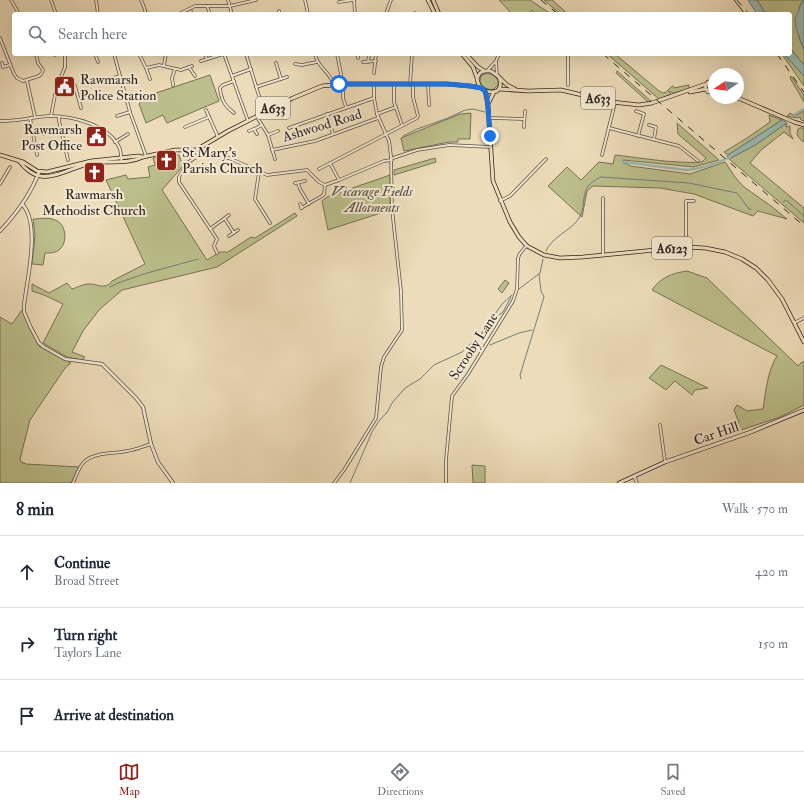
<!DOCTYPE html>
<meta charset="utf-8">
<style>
:root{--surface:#fff;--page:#f2f2f3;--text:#1f2937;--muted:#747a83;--line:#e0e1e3;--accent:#8f2418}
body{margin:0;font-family:"IM FELL Double Pica",serif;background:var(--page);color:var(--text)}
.compass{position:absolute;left:708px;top:68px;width:36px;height:36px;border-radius:50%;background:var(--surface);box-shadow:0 4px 16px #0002;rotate:257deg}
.stop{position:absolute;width:12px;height:12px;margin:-9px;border:3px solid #1a73e8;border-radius:50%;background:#fff}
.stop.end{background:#1a73e8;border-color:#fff;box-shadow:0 1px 4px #0008}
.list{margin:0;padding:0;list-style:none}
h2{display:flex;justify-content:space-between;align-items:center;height:52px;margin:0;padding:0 16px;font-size:17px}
h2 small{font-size:13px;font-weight:400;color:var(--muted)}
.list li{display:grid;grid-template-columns:26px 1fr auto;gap:12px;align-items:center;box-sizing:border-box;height:72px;padding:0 16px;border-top:1px solid var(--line)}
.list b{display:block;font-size:15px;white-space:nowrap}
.list p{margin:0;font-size:13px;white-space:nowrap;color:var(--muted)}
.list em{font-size:13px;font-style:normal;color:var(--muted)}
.icon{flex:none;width:22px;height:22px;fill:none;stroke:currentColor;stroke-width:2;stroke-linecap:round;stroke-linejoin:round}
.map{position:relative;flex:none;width:804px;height:483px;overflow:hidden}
.search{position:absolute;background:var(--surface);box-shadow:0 4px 16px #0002;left:12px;right:12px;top:12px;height:44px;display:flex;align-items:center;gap:10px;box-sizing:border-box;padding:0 14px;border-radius:4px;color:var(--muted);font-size:15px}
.sheet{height:268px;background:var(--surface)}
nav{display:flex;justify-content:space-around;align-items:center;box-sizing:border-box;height:56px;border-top:1px solid var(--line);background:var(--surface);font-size:11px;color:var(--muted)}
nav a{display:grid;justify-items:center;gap:2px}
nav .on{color:var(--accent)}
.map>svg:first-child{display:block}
.green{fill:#bcbf8c;stroke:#767256}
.water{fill:#99bbb3;stroke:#6f7f78}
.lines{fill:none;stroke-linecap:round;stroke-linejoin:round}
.stream{stroke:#6f7f78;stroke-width:1}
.canal{stroke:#99bbb3;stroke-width:2.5}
.minor-casing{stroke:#5f5246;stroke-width:3.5}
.tertiary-casing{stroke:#5f5246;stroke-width:4}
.secondary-casing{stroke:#302420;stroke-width:4.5}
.primary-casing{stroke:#302420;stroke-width:4.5}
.minor{stroke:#f3e8d2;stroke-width:2}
.tertiary{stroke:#f3e8d2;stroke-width:2.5}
.secondary{stroke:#f3e8d2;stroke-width:3}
.primary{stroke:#eddcb9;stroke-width:3}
.tram{stroke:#302420;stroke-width:1}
.rail{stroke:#302420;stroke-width:1;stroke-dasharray:7 7;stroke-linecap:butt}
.route{stroke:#1a73e8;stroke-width:5}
.labels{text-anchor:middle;stroke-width:4;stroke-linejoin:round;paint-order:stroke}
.shield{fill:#f3e8d2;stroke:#6a5f55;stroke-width:1}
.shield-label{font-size:13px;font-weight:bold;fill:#302420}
.poi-label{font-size:14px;fill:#302420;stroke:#f3e8d2;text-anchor:start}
.street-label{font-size:14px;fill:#302420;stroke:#f3e8d2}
.park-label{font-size:14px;font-style:italic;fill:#534b3b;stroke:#f3e8d2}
</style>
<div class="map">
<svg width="804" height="483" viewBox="0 0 804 483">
<rect width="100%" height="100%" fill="#eddcb9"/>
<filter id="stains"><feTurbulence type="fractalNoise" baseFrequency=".005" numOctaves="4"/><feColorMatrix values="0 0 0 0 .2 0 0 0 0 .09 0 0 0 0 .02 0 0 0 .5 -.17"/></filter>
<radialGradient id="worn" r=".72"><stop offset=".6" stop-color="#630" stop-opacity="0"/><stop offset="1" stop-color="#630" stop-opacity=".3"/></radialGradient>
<g class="green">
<path d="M499 0H530L548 12 547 14H536L532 10 529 14H512Z"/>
<path d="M544 0H552L568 14H560Z"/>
<path d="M757 0H803L799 7V38L804 50V65L790 48V14H766Z"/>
<path d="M607 54H615L659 91 663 93 666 92 672 86H673L674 88 689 85V89L673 93 669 91V92L671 94 659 99Z"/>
<path d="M782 54H784L804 76V86Z"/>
<path d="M617 71 652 102H648L616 73Z"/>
<path d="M487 73 493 75 498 80V85L494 89C489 91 483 88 480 82L481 76Z"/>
<path d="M210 75 219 101 167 123 163 115 146 123 139 104 144 97Z"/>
<path d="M791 76 804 95V102L790 78Z"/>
<path d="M804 111V121L801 120 800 117 797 118 787 116 790 113 795 116Z"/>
<path d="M471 113 470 139H458V142H449L404 151 401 138 460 114Z"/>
<path d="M769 115 782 120 728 155 724 152 747 138 770 122Z"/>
<path d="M677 123 719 160 694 167 623 160V163L628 164 630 166 690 174 725 162 735 177 744 187 771 206 787 219 758 211 753 216 694 194 660 188 593 186 587 191 582 217 548 186 567 167 581 180 599 162 613 164 615 155C644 158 673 164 702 162L706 158 678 134Z"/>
<path d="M787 123 786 127 790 126V133L793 139 784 132 761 150 750 163 804 208V223L729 159 755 145Z"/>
<path d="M800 128H804V140L803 142 797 135 798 129Z"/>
<path d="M169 154 179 155 183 166 162 190 207 260 220 252H228L251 237 255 238 295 213 297 216 217 267 122 290 99 310 83 331 72 352 85 357 82 360 67 357 43 343 63 304 44 295 32 291V284L49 293 67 283 72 289C76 288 83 284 88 284 97 283 105 291 112 281L145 264 106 180 126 175 128 179 150 177 148 167 155 165 153 158Z"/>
<path d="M435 158 436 162 394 175V170Z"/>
<path d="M390 175V210L328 230 322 201 327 197Z"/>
<path d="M33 219C39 219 49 217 55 220 66 223 68 242 60 249 56 253 51 253 45 253L43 265 32 264 35 236Z"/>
<path d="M687 271 707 278 798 366 802 362H804V405L780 417 729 434 739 423 734 410 737 405 747 411 763 409C766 391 767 372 777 356L652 290C660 278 672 273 687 271Z"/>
<path d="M505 280 509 283 502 293 498 289Z"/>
<path d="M22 310 39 346 71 363 65 368 30 420 20 459 21 462 26 464 79 467 71 483H0V317L12 324Z"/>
<path d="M661 365 708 388 695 390 692 395 675 381 666 390 649 378Z"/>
<path d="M472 465 485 466V483H473Z"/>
</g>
<g class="water">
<path d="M748 0H757L766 14H757Z"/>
<path d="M803 0H804V50L796 28 795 19Z"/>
<path d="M790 48 804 65V76L784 54H790Z"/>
<path d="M782 120 787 123 755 145 729 159 727 157 728 155Z"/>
</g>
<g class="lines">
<g class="stream">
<path d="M403 136 417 129 448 118 465 110 473 109 485 112"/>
<path d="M783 202 786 200 804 216"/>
<path d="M546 251C551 238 569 231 577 221 590 205 575 188 601 177L689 183 737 193 749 209H751"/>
<path d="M110 287 118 283 147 273 198 259"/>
<path d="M519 289 540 273 543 259"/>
<path d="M481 334 490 329 498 316 503 312 511 297"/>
<path d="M490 345 519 333 532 330"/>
<path d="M521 379 520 375 544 297 541 291 539 274"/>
<path d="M350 483 372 432 379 421 388 411 392 403 405 388 420 379 434 365 462 352 481 334 502 304 512 295"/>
</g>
<g class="canal">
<path d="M794 115 804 109"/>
<path d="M623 162 686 170C701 169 716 164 730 157"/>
</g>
<defs>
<g id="minor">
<path d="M11 0 19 14"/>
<path d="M51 0 56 14"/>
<path d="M96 0 98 14"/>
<path d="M141 0 144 7 146 14"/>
<path d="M228 0 232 14"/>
<path d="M305 0 308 14"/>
<path d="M354 0 355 14"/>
<path d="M339 2 353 0"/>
<path d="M207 6 210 14"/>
<path d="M279 11V14"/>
<path d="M179 14 195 6H230L256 0"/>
<path d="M189 14 188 13 191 11"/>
<path d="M386 14 391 0"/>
<path d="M415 14V13"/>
<path d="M0 38 14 74 17 78 23 81 39 76 42 73 43 70 38 63 36 54"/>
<path d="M55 54V55"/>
<path d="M95 54 98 62"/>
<path d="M114 54 130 112 146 156"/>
<path d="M139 54 146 68 150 79"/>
<path d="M205 54 207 59"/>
<path d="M224 54 248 121"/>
<path d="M246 54 264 112"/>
<path d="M315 54C318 69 331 72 333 84"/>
<path d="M337 54 343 84V98L346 107"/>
<path d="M358 54V58"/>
<path d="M568 54V85"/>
<path d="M201 61 223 54"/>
<path d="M363 62 376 61"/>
<path d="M368 62 369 54"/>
<path d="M496 62 497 75"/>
<path d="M2 63 3 67 10 65"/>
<path d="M276 63 281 79"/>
<path d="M295 64 302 65 317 62"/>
<path d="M164 65 166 54"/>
<path d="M189 67 195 76"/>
<path d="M146 68 159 65 181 70 192 66"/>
<path d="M487 71 496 61 499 54"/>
<path d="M374 73 376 54"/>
<path d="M232 76 251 69"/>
<path d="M62 78 73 83 75 86 81 108"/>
<path d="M106 80 120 76"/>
<path d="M27 81 35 117"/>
<path d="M234 81 223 85 220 88C221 100 225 106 234 113"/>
<path d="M428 84 429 105"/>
<path d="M173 85 172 78 175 69"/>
<path d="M394 85V102L402 125"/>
<path d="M410 85 412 54"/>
<path d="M256 87 287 77"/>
<path d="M206 110 218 137"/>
<path d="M636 111 644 114 638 136"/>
<path d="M327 114 333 134"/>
<path d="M377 114 396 107"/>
<path d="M51 116 56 90 65 67V54"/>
<path d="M117 116 130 112"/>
<path d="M59 117V121L68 160"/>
<path d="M257 117 268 135 275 159"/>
<path d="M30 118 37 155"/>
<path d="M489 118 524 119"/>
<path d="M0 121C17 121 33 117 50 116 73 116 110 125 120 149 121 153 121 158 122 162"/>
<path d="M649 125 656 127 654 139"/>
<path d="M185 127 209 117"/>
<path d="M524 127 525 111"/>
<path d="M289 128 374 98"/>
<path d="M609 128 679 146 698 161"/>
<path d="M249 131 254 129"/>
<path d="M33 134 40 133 44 134"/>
<path d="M257 134 254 129 262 125"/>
<path d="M268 135 278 131"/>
<path d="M115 142 128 134"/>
<path d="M196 150 198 156 229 158 267 175 307 170 319 182 325 185"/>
<path d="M272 150 315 141 378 118"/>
<path d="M602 155 615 103"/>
<path d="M198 156 187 163 179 177V182L217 239 214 246 217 253"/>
<path d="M393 158 417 150 449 145 491 147"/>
<path d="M330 163 339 180"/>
<path d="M319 169 417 118 418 116 413 97V85"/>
<path d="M259 172 255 199 270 223"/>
<path d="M295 183 305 181"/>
<path d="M298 183 300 189 309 204"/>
<path d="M0 184 10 167"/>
<path d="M325 185 339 180 384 161 392 160"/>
<path d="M603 198V254"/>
<path d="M500 201 510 196 546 159"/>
<path d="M300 204 302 208"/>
<path d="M301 208 322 196 324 194 325 185"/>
<path d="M225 219 234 233"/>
<path d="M210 229 229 215"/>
<path d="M229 236 238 230"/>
<path d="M686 247V201H694"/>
<path d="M794 323 804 318"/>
<path d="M660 425 665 462"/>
<path d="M73 483C76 476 79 466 85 461 96 452 114 454 127 451 136 450 144 446 151 444"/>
<path d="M334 483 344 470 376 418 381 367 384 357 402 330 401 291 392 209 391 156 389 141 377 114 374 98V84"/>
<path d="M446 483V460L452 396 468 374 513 301 517 289 518 259 519 255 526 246"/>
</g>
<g id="tertiary">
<path d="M22 204C41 223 27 280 24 305V312L31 328 39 343 44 347 65 359 102 364 136 398 143 407 151 444 158 462 173 483"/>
<path d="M0 231C16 214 31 194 39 172"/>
<path d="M634 476 637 483"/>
</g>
<path id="secondary" d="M619 483 665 462 751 432 804 410"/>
<g id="primary">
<path d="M428 0 435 14"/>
<path d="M433 0 439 14"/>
<path d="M462 54 473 67 477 78"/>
<path d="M466 54 477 66 484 71"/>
<path d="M484 71H491L499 77C501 82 502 87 497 91 487 94 478 89 477 78L480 73Z"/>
<path d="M500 78 507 85 515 89"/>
<path d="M714 84 708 82 705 88 708 92 714 91"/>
<path d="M499 89 528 91 561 90 612 102 639 105 652 103 706 84"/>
<path d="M485 91 488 105 493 181 510 222 519 237 527 246 544 255 560 258 583 257 686 247 705 248 725 252 742 259 756 268 768 280 782 299 804 342"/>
<path d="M690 92 706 89"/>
<path d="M738 98 794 122 804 125"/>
<path d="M488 104 494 92"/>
<path d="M0 155 23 162 37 171 47 172 91 161 138 156 142 157"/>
<path d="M20 162C24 168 33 175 40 176 55 179 76 166 91 163 108 160 127 165 143 157L175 150H196L228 131 293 98 322 86 343 84H447L470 86 481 88"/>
</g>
</defs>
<use href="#minor" class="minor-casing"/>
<use href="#tertiary" class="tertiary-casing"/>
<use href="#secondary" class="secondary-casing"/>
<use href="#primary" class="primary-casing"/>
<use href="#minor" class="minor"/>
<use href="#tertiary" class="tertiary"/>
<use href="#secondary" class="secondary"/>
<use href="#primary" class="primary"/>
<path class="tram" d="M734 0 745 14"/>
<g class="rail">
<path d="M541 0 558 14"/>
<path d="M737 0 749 14"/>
<path d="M603 54 804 226"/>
<path d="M777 54 804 92"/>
</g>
</g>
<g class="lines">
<path class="route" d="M339 84H448L470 86 481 88 485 91 487 96 490 136"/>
</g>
<defs>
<symbol id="civic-square" viewBox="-11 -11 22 22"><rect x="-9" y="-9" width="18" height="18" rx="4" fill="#8f2418" stroke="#f3e8d2"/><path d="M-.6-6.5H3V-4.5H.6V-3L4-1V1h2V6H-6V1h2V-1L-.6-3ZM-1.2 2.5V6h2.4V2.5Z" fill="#fff"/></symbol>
<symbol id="church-square" viewBox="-11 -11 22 22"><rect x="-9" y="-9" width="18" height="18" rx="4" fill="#8f2418" stroke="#f3e8d2"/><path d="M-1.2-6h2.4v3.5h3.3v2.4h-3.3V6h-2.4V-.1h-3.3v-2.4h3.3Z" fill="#fff"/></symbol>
</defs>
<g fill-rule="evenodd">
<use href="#civic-square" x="52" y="74" width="25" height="25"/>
<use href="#civic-square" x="84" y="124" width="25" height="25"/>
<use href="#church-square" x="154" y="148" width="25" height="25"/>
<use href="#church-square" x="82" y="160" width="25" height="25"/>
</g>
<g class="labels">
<g class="shield">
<rect x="581" y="87" width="34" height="22" rx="3"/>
<rect x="256" y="97" width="34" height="22" rx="3"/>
<rect x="652" y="237" width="40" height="22" rx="3"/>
</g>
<g class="shield-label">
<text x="598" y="103">A633</text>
<text x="273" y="113">A633</text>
<text x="672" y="253">A6123</text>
</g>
<g class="poi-label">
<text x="80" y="84">Rawmarsh<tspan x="80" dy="16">Police Station</tspan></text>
<text x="82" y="134" text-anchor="end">Rawmarsh<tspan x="82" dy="16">Post Office</tspan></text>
<text x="182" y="157">St Mary's<tspan x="182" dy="16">Parish Church</tspan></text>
<text x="94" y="199" text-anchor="middle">Rawmarsh<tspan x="94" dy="16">Methodist Church</tspan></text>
</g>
<g class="street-label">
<text transform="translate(322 125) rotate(-17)" y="5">Ashwood Road</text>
<text transform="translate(473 346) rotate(-57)" y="5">Scrooby Lane</text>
<text transform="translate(716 433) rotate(-19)" y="5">Car Hill</text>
</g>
<g class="park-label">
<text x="372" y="196">Vicarage Fields<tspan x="372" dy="16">Allotments</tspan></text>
</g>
</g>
<rect width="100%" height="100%" filter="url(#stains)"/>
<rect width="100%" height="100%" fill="url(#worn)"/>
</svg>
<svg class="compass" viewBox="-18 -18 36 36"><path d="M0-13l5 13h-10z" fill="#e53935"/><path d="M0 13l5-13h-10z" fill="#747a83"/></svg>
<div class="stop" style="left:339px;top:84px"></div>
<div class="stop end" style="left:490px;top:136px"></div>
<div class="search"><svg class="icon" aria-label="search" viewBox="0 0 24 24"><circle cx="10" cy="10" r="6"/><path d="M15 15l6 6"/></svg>Search here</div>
</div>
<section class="sheet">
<h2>8 min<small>Walk · 570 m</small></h2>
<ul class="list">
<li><svg class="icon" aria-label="ahead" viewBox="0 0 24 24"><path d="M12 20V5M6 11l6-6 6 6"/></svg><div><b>Continue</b><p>Broad Street</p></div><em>420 m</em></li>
<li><svg class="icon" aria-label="right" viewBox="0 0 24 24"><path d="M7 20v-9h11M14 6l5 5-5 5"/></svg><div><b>Turn right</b><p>Taylors Lane</p></div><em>150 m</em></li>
<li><svg class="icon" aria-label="arrive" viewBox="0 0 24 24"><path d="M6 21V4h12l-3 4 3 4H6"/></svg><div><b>Arrive at destination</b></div></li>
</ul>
</section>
<nav>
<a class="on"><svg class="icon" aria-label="map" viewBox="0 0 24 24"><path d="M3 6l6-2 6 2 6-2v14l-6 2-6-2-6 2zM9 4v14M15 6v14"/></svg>Map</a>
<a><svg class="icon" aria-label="directions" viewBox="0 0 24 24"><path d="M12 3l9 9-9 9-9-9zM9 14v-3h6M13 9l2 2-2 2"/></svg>Directions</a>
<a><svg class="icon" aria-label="saved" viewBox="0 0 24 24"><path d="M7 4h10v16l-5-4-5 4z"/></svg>Saved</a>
</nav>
